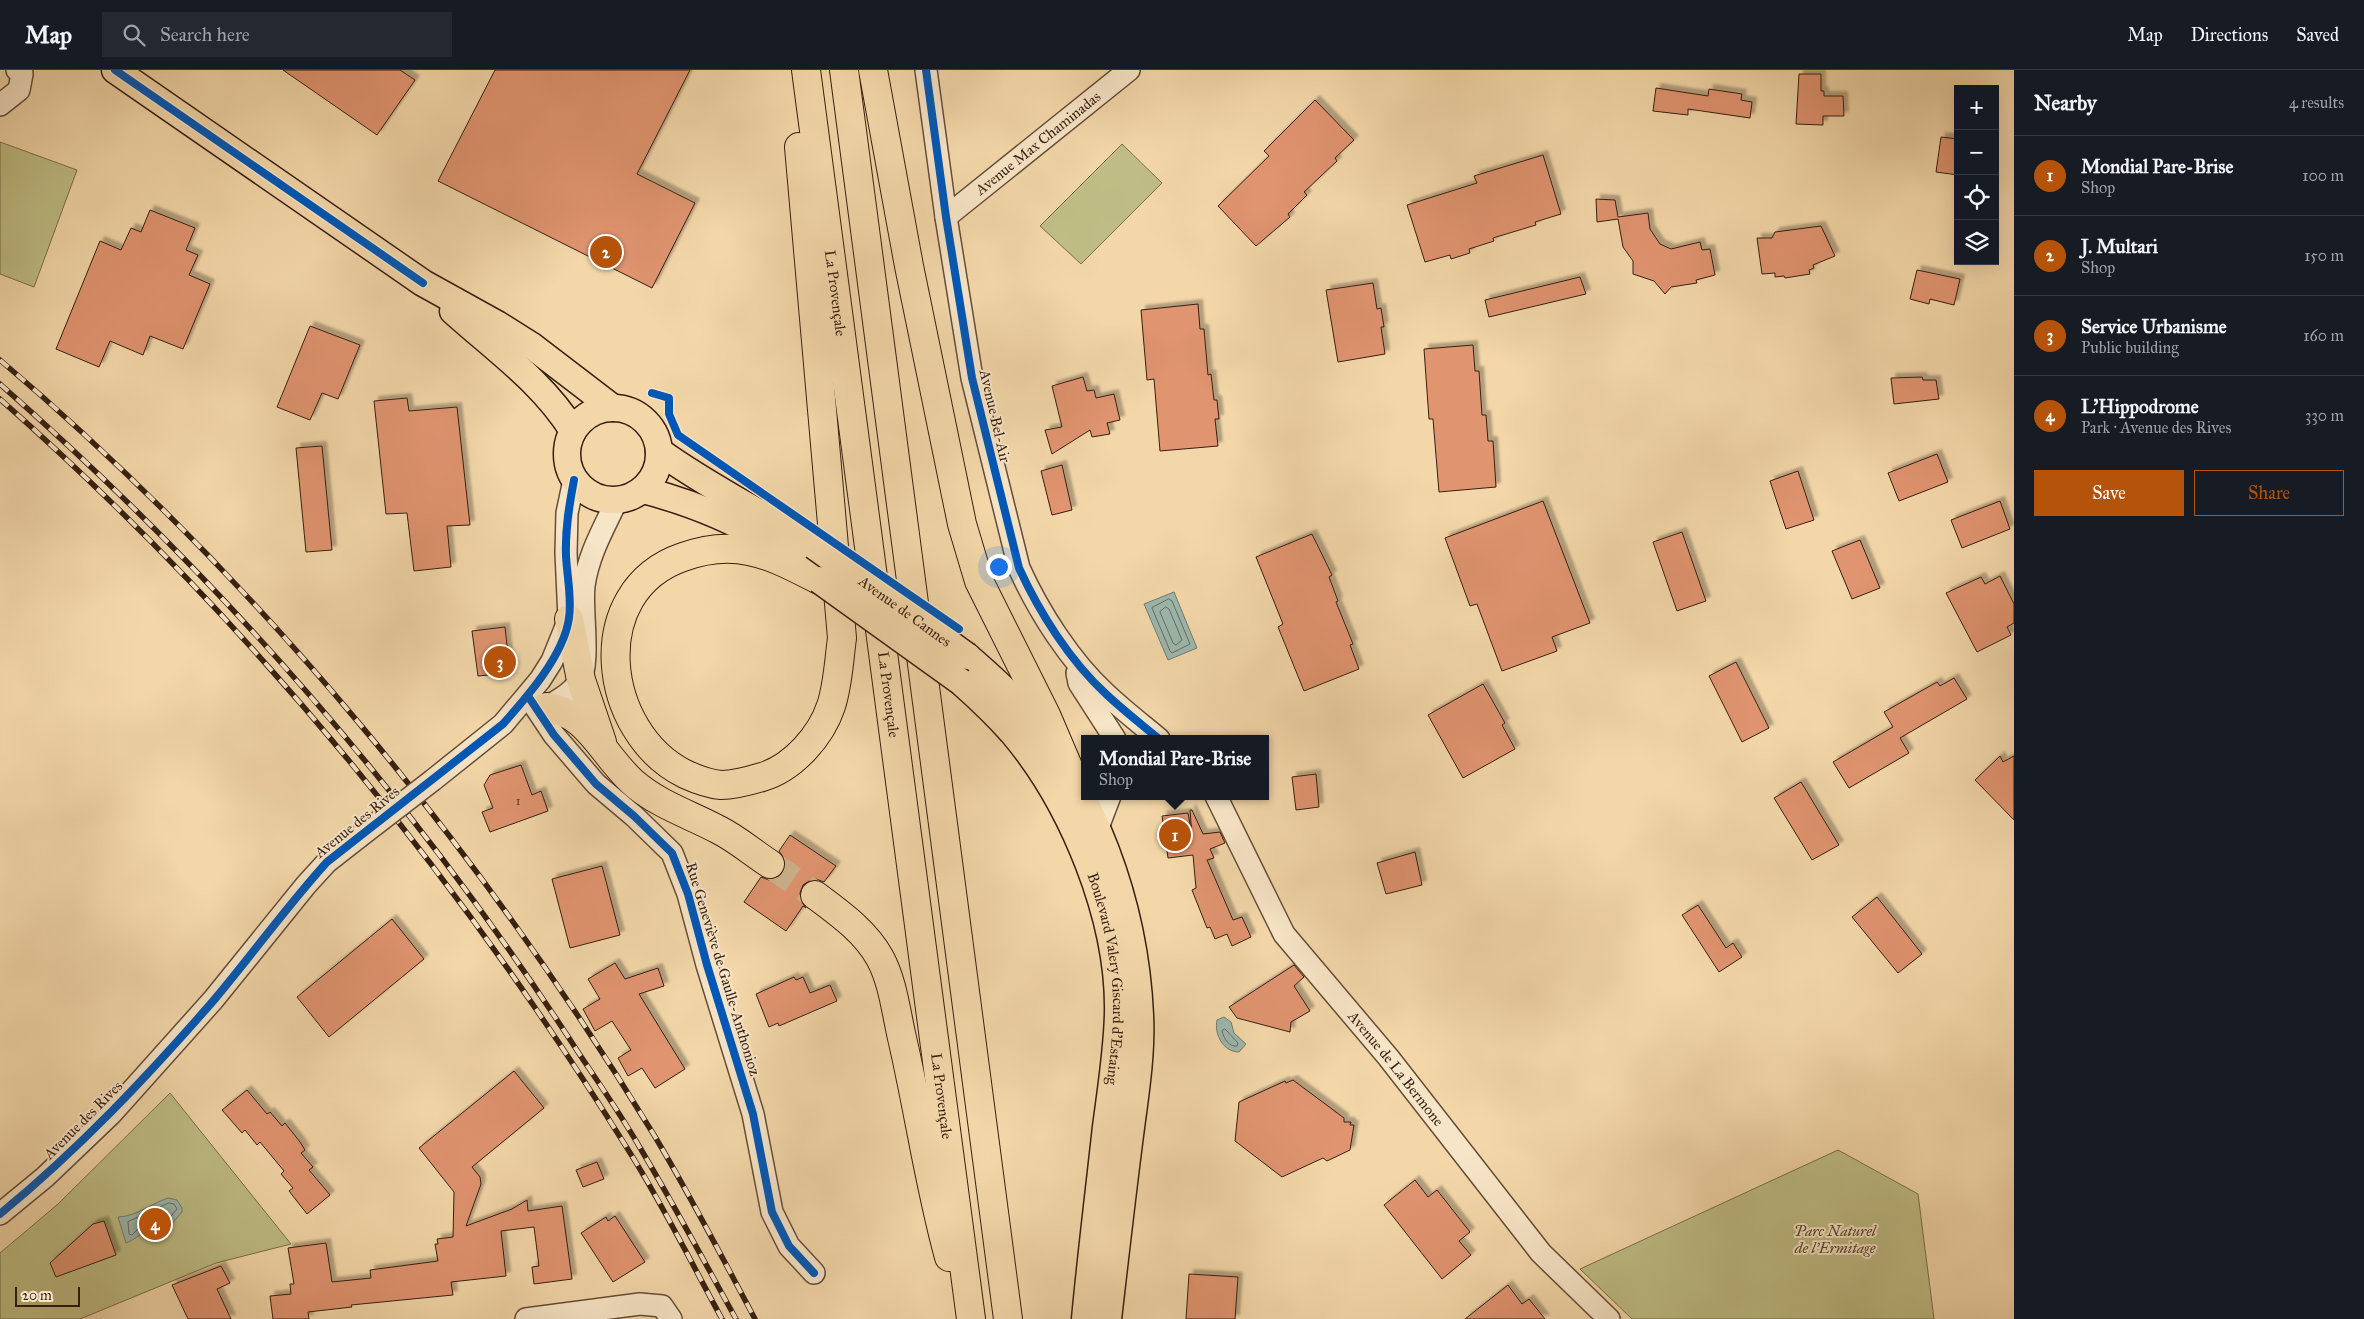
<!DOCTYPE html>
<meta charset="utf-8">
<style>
:root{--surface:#171b24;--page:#242831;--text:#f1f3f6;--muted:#9ea1a6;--line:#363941;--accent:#b45309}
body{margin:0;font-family:"IM FELL Great Primer",serif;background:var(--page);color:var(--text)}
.controls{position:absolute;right:15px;top:15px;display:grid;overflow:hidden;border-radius:0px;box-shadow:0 5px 20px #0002}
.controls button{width:45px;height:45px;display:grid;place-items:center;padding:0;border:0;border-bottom:1px solid var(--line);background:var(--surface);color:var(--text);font:25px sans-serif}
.scale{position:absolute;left:15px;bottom:12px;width:65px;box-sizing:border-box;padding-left:5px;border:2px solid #361f11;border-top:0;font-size:14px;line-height:18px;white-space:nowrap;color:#361f11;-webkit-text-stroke:4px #f7e5c7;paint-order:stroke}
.you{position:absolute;left:998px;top:496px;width:18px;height:18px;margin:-12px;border:4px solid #fff;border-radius:50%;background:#1a73e8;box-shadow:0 0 0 8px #1a73e833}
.badge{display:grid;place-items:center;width:32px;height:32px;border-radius:50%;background:var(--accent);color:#fff;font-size:16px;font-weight:700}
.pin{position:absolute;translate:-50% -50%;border:2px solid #fff;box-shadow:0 1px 5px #0006}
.popup{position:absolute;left:1081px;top:665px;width:188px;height:65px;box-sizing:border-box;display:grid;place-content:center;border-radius:0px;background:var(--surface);filter:drop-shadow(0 1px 4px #0005);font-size:16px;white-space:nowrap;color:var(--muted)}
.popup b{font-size:19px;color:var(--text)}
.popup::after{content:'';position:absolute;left:50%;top:100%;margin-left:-10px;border:10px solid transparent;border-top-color:var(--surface)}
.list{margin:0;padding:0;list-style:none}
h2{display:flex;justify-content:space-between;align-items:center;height:65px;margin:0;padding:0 20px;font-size:21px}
h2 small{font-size:16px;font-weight:400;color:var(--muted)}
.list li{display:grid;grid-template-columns:32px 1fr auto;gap:15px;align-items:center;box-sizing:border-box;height:80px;padding:0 20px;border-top:1px solid var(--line)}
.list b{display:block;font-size:19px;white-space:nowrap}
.list p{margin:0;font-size:16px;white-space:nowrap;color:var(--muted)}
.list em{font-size:16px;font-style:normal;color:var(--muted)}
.actions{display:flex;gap:10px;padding:15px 20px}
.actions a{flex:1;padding:11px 0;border:1px solid var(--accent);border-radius:0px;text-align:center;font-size:18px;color:var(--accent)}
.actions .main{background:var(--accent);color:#fff}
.icon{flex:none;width:28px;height:28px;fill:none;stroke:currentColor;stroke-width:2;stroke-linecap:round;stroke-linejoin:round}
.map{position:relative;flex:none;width:2014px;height:1249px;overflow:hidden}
header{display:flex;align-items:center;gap:30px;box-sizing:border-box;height:70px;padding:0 25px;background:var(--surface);border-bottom:1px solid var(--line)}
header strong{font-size:24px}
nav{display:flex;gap:28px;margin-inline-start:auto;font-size:18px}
.search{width:350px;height:45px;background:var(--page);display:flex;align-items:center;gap:12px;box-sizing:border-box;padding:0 18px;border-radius:0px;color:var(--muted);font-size:19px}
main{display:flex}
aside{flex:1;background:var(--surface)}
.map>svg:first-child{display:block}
.green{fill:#bfbd85;stroke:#7a6e4b}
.water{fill:#9cb8ae;stroke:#737b6f}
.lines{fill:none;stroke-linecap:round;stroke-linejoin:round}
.shore{stroke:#696c60;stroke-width:1}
.building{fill:#e09470;stroke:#361f11;filter:url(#shadow)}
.highway-tunnel{stroke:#cdb28b;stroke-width:28;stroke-dasharray:28 14;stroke-linecap:butt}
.minor-casing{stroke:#654d37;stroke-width:24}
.major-casing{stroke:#361f11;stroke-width:29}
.highway-casing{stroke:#361f11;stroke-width:30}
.minor{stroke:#f7e5c7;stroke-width:21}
.major{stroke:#f3d7a9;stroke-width:26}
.highway{stroke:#f3d7a9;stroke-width:28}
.rail-casing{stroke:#361f11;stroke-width:5.5}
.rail{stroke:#f7e5c7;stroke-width:4;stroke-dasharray:11;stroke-linecap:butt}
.minor-bridge-casing{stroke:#654d37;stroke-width:24;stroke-linecap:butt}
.major-bridge-casing{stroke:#361f11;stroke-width:29;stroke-linecap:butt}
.minor-bridge{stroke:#f7e5c7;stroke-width:21}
.major-bridge{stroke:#f3d7a9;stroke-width:26}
.cycleway-casing{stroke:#f7e5c7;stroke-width:11}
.cycleway{stroke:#0057b8;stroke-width:8}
.labels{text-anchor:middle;stroke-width:4;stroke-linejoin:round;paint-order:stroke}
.number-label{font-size:12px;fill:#603c29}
.street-label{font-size:15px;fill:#361f11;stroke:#f7e5c7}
.park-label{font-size:15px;font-style:italic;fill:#58462e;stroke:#f7e5c7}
</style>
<header>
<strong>Map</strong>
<div class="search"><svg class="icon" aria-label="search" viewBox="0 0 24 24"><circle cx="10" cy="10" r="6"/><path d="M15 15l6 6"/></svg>Search here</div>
<nav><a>Map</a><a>Directions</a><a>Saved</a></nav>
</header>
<main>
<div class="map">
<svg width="2014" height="1249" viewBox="0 0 2014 1249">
<defs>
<filter id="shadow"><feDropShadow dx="4.5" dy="-4.5" stdDeviation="1" flood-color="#0004"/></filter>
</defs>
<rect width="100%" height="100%" fill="#f3d7a9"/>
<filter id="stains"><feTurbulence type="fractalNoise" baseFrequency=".004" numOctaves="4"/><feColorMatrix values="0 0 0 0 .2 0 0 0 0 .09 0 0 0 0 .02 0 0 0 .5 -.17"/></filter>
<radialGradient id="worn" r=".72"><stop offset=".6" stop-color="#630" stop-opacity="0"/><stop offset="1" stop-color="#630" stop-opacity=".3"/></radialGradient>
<g class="green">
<path d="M0 72 77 100 34 217 0 204Z"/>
<path d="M1122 74 1162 113 1081 194 1040 156Z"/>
<path d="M170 1023 291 1174 216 1193 80 1249H0V1183L58 1134Z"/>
<path d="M1838 1080 1918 1124 1934 1249H1632L1580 1199Z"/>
</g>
<g class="water">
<path d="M1174 522 1197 578 1168 590 1144 534Z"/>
<path d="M1224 947 1231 952 1234 963 1246 974 1239 982C1223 982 1214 964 1217 950Z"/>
<path d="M168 1128 177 1130 182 1138V1142L170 1156C148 1152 142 1167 126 1173L118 1147C138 1146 150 1134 168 1128Z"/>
</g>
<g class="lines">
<g class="shore">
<path d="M1169 529 1172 531 1190 574 1172 583 1170 581 1152 538Z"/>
<path d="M1166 537 1169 539 1182 570 1176 575 1173 573 1160 542Z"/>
<path d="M1225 959 1238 973 1237 976C1229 977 1224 969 1222 961Z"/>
<path d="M169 1133 174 1134 177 1139 168 1150 141 1156 132 1165 129 1164 128 1152Z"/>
</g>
</g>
<g class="building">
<path d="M283 0H400L415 10 377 65Z"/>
<path d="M495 0H690L637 104 695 133 652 218 438 111Z"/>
<path d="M1799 4H1821V21H1824V26H1843L1844 46H1823V55L1796 54Z"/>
<path d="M1656 18 1708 26 1709 19 1742 24 1741 30 1752 32 1750 48 1688 39V45L1653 41Z"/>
<path d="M1315 30 1354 70 1335 88 1337 91 1304 122 1307 125 1288 144 1290 147 1256 176 1218 136 1269 86 1264 81Z"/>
<path d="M1941 67 1958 69V105L1936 102Z"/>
<path d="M1543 85 1561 144 1535 152 1536 155 1493 168 1494 171 1469 179 1470 183 1451 189 1450 185 1425 192 1407 135 1477 113 1474 106Z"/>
<path d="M1596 129 1615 130 1618 147 1648 143 1650 159 1660 174 1671 179 1700 172 1702 180 1710 179 1715 205 1696 210 1697 213 1671 217 1665 224 1654 211 1633 204V191L1623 177 1618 149 1597 152Z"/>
<path d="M150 140 195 158 186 180 198 185 189 205 210 214 183 279 150 266 143 285 110 271 99 297 56 279 100 171 121 180 131 158 141 162Z"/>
<path d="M1821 156 1835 186 1813 195 1814 198 1809 200 1810 204 1785 208 1784 206 1775 207V203L1762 204 1757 168H1772L1775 162Z"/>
<path d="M1917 200 1960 209 1954 235 1930 229 1929 234 1910 229Z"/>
<path d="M1580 207 1586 224 1489 247 1485 230Z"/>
<path d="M1373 213 1377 239 1381 238 1384 257H1381L1385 284 1338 292 1326 220Z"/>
<path d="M1198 234 1200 259H1204L1208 305 1211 304 1214 330H1217L1219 349H1215L1218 376 1160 381 1154 309 1147 310 1141 240Z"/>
<path d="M310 256 360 275 338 329 322 323 310 350 277 337Z"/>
<path d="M1473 275 1475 301H1479L1482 345H1486L1488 371H1493L1496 417 1439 422 1433 349H1429L1424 279Z"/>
<path d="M1083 307 1087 321 1094 320 1096 328 1114 324 1120 350 1107 353 1110 364 1092 367 1090 360 1052 384 1045 360 1062 357 1052 316Z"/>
<path d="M1922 307 1923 310H1936L1939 329 1894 334 1891 308Z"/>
<path d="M407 328 409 341 457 337 470 455 447 456 451 497 414 501 407 443 386 444 374 331Z"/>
<path d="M322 376 332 480 306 482 296 378Z"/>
<path d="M1937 384 1948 412 1899 431 1888 403Z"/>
<path d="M1062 395 1072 440 1052 445 1041 401Z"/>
<path d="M1798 401 1814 450 1786 459 1770 411Z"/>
<path d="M1543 431 1590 553 1552 567 1557 581 1502 601 1477 534 1470 536 1445 468Z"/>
<path d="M2000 431 2010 459 1962 478 1951 450Z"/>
<path d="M1682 462 1706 531 1677 541 1653 472Z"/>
<path d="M1312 464 1332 505 1329 507 1338 531 1336 532 1353 574 1350 575 1359 599 1304 621 1278 557 1283 554 1256 487Z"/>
<path d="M1860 470 1880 518 1852 529 1832 481Z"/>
<path d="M2000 506 2014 534V553L2007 557 2011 565 1977 582 1946 523 1981 507 1985 514Z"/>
<path d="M505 557 510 603 478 606 472 561Z"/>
<path d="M1736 592 1769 658 1742 672 1709 606Z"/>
<path d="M1954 608 1967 629 1900 668 1909 683 1849 718 1833 692 1893 657 1884 642 1937 612 1940 616Z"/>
<path d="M1483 614 1505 653 1502 655 1515 679 1463 708 1428 645Z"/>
<path d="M2000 686 2003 692 2014 686V750L1975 710Z"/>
<path d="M521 695 532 725 541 721 548 741 490 762 482 742 493 738 484 715 490 705Z"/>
<path d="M1316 704 1319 737 1296 740 1292 707Z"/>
<path d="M1801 712 1839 775 1812 790 1774 728Z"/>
<path d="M1190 740H1192L1203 764 1220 762 1225 773 1210 779 1214 788 1207 790 1233 850 1242 847 1251 867 1232 876 1227 864 1215 869 1210 857 1207 858 1192 820 1196 818 1193 785 1168 788 1162 746 1188 743 1192 766Z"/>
<path d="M790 765 836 796 824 812 816 809 809 811 803 815 800 823 801 831 806 838 803 836 786 861 744 832 761 807 769 810 776 808 783 803 786 795 784 788 779 781Z"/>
<path d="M1415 782 1422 815 1386 824 1377 793Z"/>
<path d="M602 796 620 865 570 878 552 809Z"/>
<path d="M1877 827 1922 884 1898 903 1852 847Z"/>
<path d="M1698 835 1726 878 1733 873 1742 887 1719 902 1682 845Z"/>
<path d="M392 849 424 889 329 967 297 927Z"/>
<path d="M615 893 625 909 658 898 664 916 639 924 685 999 655 1018 642 998 628 1006 618 988 631 980 612 951 595 961 583 939 600 929 588 909Z"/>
<path d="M1294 895 1304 907 1294 916 1310 941 1291 952 1290 962 1237 948 1229 937Z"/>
<path d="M794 907 796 910 803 907 810 923 830 915 837 931 779 956 778 953 769 957 756 924Z"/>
<path d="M514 1001 544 1038 472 1097 480 1107 481 1114 466 1156 512 1139 527 1130 528 1141 562 1136 572 1209 534 1214 532 1197 539 1196 534 1157 501 1161 506 1206 451 1212 453 1225 351 1235 352 1237 308 1242 309 1249H273L270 1226 291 1224 290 1214H294L288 1178 326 1173 332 1212 371 1208 370 1200 438 1191 435 1174H438L437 1169 453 1167 454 1122 419 1078Z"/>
<path d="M1293 1010 1344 1048V1052H1351L1350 1055H1354L1350 1080 1327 1091 1323 1088 1282 1107 1235 1071 1239 1032 1285 1011 1286 1013Z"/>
<path d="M247 1020 267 1044 270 1042 282 1056 285 1053 300 1072 305 1080 301 1083 313 1097 309 1100 330 1125 307 1144 289 1121 293 1118 281 1104 284 1101 260 1072 257 1075 245 1060 242 1063 222 1040Z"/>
<path d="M597 1092 604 1109 583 1117 576 1100Z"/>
<path d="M1415 1110 1428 1127 1437 1120 1470 1162 1459 1171 1471 1185 1442 1209 1384 1135Z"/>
<path d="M615 1146 645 1192 613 1212 581 1163 606 1147 608 1151Z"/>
<path d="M104 1151 116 1185 56 1207 50 1193 93 1154Z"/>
<path d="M221 1196 230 1213 217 1219 231 1249H188L172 1215Z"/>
<path d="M1189 1204 1238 1207 1235 1249H1186Z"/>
<path d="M1508 1215 1522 1234 1529 1229 1545 1249H1465Z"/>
</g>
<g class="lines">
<path class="highway-tunnel" d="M770 794 815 825"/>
<defs>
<g id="minor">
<path d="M926 0 946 147 972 308 1019 498C1039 542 1070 591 1106 624 1123 640 1141 654 1159 669"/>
<path d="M0 35 19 20 22 4 17 0"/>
<path id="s1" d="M946 147 1129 0"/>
<path d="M1077 603 1079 613 1115 669"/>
<path d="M528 626 554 665 596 714 634 746 672 783 688 824 707 895 753 1044 772 1142 789 1176 814 1203"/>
<path d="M539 641C552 634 570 625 579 612 591 595 581 539 584 516 588 485 604 458 617 430"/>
<path d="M433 710 503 654 540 610 552 591 569 549 566 483 567 443 574 410"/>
<path id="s2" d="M1216 726 1284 864 1388 987 1541 1183 1609 1249"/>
<path d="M1097 760 1110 726"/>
<path d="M0 1144 45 1107 111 1044 213 930 306 815 327 792 359 767"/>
<path d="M526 1249 640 1234 662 1236 671 1249"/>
</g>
<g id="major">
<path d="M115 0 423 213 497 254 532 276 613 338"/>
<path d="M453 241C495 279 543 312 573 361"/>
<circle cx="613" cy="384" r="46"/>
<path d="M659 381C708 417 763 443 814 476"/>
<path d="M643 420C701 435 754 458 802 494"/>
<path d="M967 586C985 602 1003 617 1019 635 1094 719 1135 834 1140 945 1142 985 1135 1026 1130 1065 1122 1127 1115 1188 1108 1249"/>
<path id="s3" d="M961 612C979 628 996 644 1012 662 1073 734 1120 849 1118 944 1117 982 1111 1019 1106 1057 1099 1121 1091 1185 1085 1249"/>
</g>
<g id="highway">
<path id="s4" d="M806 0 971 1249"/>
<path d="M844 0 1008 1249"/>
<path d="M873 0 909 196 962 454 979 511 1046 645 1076 715"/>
<path d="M799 77 842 568C839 590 838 615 831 636 821 666 793 698 762 707 749 711 735 715 721 715 709 714 696 709 685 704 602 663 584 521 683 487 705 479 726 476 749 481 774 486 797 499 819 510"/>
<path d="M569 549 581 610 602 672"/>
<path d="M546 637C589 642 605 690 636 715 660 735 691 745 719 760 737 769 753 783 770 794"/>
<path d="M815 825C839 843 865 861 880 888 893 912 896 942 902 968 919 1041 929 1115 949 1187"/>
</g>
</defs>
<use href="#minor" class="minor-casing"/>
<use href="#major" class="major-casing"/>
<use href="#highway" class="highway-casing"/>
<use href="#minor" class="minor"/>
<use href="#major" class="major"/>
<use href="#highway" class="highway"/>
<defs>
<g id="rail">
<path d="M0 290C257 508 479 778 654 1065 690 1125 722 1187 755 1249"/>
<path d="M0 314C223 510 419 736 580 985 600 1015 621 1045 639 1076 673 1133 704 1191 736 1249"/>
<path d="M0 329C246 546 454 801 627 1078 662 1133 691 1192 722 1249"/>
</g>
</defs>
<use href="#rail" class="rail-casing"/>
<use href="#rail" class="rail"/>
<defs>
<path id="minor-bridge" d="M359 767 433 710"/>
<g id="major-bridge">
<path id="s5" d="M814 476 967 586"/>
<path d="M819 510 961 612"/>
</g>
</defs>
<use href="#minor-bridge" class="minor-bridge-casing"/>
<use href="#major-bridge" class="major-bridge-casing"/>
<use href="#minor-bridge" class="minor-bridge"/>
<use href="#major-bridge" class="major-bridge"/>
<defs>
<g id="cycleway">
<path d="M115 0 423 213"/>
<path d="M926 0 946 147 972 308 1019 498C1039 542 1070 591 1106 624 1123 640 1141 654 1159 669"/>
<path d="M652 323 669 328V344L678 365 959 559"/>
<path d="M528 626 554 665 596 714 634 746 672 783 688 824 707 895 753 1044 772 1142 789 1176 814 1203"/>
<path d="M0 1144C79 1079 147 1007 214 930 252 885 287 836 327 792L503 654C527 627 564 585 569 548 572 528 567 506 566 486 565 460 569 436 574 410"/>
</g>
</defs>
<use href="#cycleway" class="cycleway-casing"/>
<use href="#cycleway" class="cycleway"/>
</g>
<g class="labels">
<g class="number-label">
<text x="518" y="735">1</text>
</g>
<g class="street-label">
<text dy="5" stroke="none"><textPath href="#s1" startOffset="118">Avenue Max Chaminadas</textPath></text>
<text dy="5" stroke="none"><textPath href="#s4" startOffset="225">La Provençale</textPath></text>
<text transform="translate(995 346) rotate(77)" y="5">Avenue Bel-Air</text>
<text dy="5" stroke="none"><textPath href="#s5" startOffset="112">Avenue de Cannes</textPath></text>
<text dy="5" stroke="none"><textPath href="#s4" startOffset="630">La Provençale</textPath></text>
<text transform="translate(357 752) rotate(-39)" y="5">Avenue des Rives</text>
<text transform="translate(723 899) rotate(73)" y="5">Rue Geneviève de Gaulle-Anthonioz</text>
<text dy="5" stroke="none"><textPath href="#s3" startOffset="342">Boulevard Valery Giscard d'Estaing</textPath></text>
<text dy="5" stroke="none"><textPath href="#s2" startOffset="329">Avenue de La Bermone</textPath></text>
<text dy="5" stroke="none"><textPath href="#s4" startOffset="1035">La Provençale</textPath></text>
<text transform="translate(83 1050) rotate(-45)" y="5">Avenue des Rives</text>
</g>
<g class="park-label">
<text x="1835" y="1166">Parc Naturel<tspan x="1835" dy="17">de l'Ermitage</tspan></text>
</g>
</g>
<rect width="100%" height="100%" filter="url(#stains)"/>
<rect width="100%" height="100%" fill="url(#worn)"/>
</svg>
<div class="controls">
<button>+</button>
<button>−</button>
<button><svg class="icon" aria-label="locate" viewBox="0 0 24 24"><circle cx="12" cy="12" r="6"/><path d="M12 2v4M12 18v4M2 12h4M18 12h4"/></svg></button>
<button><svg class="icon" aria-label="layers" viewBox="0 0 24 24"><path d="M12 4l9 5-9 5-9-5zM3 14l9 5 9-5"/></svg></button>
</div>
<div class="scale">20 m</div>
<div class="you"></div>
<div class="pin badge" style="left:1175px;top:765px">1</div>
<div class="popup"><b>Mondial Pare-Brise</b>Shop</div>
<div class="pin badge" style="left:606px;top:182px">2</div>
<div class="pin badge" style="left:500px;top:592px">3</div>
<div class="pin badge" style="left:155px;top:1154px">4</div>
</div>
<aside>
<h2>Nearby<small>4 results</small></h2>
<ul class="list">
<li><span class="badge">1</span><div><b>Mondial Pare-Brise</b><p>Shop</p></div><em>100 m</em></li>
<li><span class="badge">2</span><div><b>J. Multari</b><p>Shop</p></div><em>150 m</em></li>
<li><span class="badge">3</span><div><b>Service Urbanisme</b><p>Public building</p></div><em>160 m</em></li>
<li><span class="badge">4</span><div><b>L'Hippodrome</b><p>Park · Avenue des Rives</p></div><em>330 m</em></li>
</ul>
<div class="actions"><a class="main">Save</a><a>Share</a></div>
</aside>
</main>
